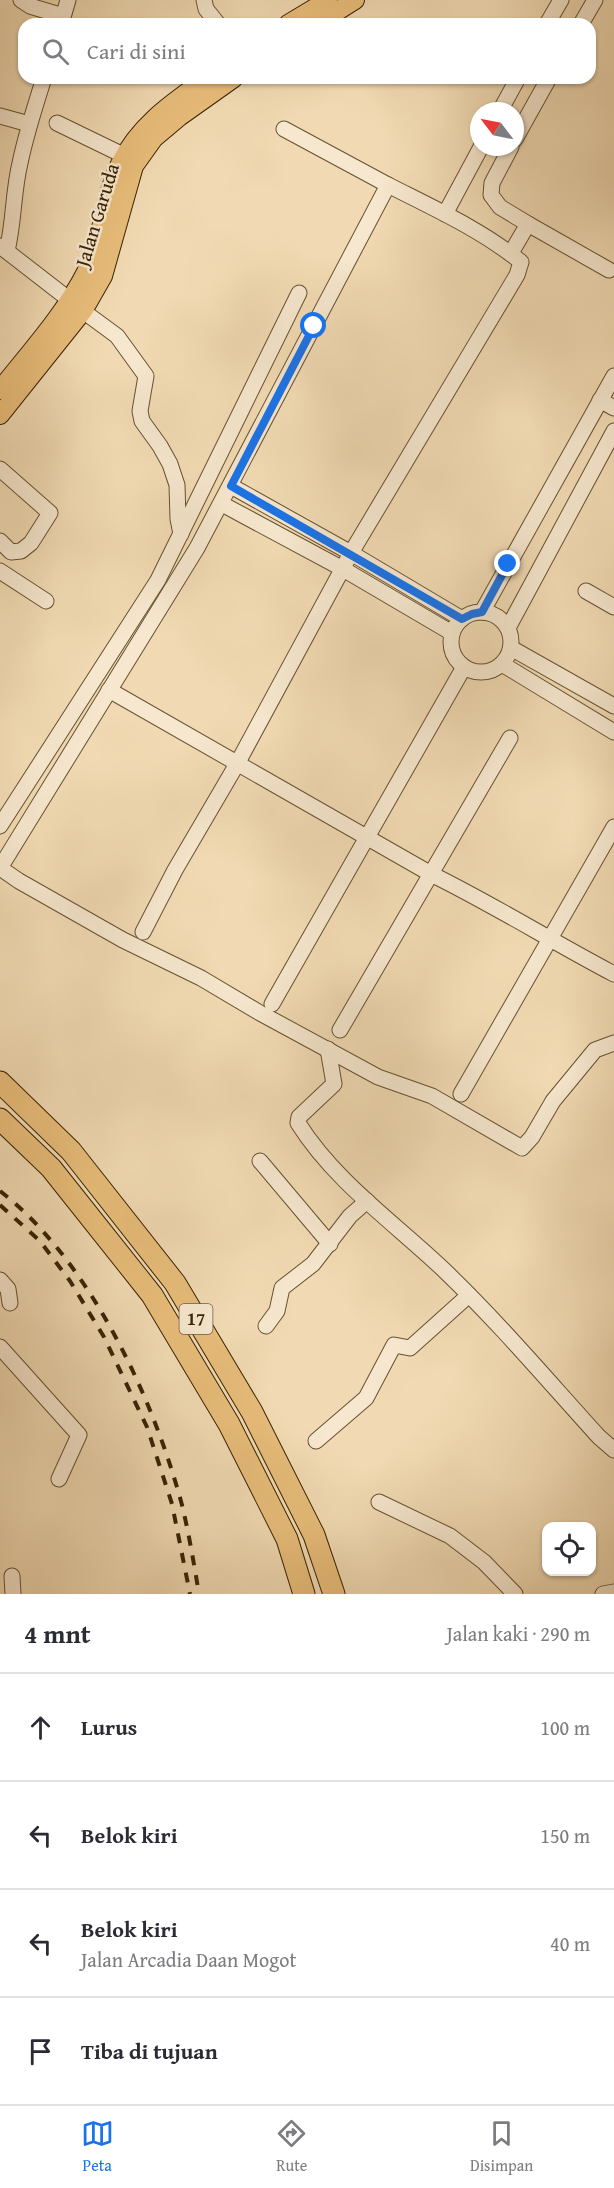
<!DOCTYPE html>
<html lang="id">
<meta charset="utf-8">
<style>
:root{--surface:#fff;--page:#f2f2f3;--text:#2b2b33;--muted:#7c7c81;--line:#e1e1e2;--accent:#1a73e8}
body{margin:0;font-family:"Gentium Book Plus",serif;background:var(--page);color:var(--text)}
.controls{position:absolute;right:18px;bottom:18px;display:grid;overflow:hidden;border-radius:12px;box-shadow:0 2px 4px #0004}
.controls button{width:54px;height:54px;display:grid;place-items:center;padding:0;border:0;border-bottom:2px solid var(--line);background:var(--surface);color:var(--text);font:30px sans-serif}
.compass{position:absolute;left:470px;top:102px;width:54px;height:54px;border-radius:50%;background:var(--surface);box-shadow:0 2px 4px #0004;rotate:302deg}
.stop{position:absolute;width:18px;height:18px;margin:-14px;border:4px solid #1a73e8;border-radius:50%;background:#fff}
.stop.end{background:#1a73e8;border-color:#fff;box-shadow:0 2px 6px #0008}
.list{margin:0;padding:0;list-style:none}
h2{display:flex;justify-content:space-between;align-items:center;height:78px;margin:0;padding:0 24px;font-size:26px}
h2 small{font-size:20px;font-weight:400;color:var(--muted)}
.list li{display:grid;grid-template-columns:39px 1fr auto;gap:18px;align-items:center;box-sizing:border-box;height:108px;padding:0 24px;border-top:2px solid var(--line)}
.list b{display:block;font-size:22px;white-space:nowrap}
.list p{margin:0;font-size:20px;white-space:nowrap;color:var(--muted)}
.list em{font-size:20px;font-style:normal;color:var(--muted)}
.icon{flex:none;width:33px;height:33px;fill:none;stroke:currentColor;stroke-width:2;stroke-linecap:round;stroke-linejoin:round}
.map{position:relative;flex:none;width:614px;height:1594px;overflow:hidden}
.search{position:absolute;background:var(--surface);box-shadow:0 2px 4px #0004;left:18px;right:18px;top:18px;height:66px;display:flex;align-items:center;gap:15px;box-sizing:border-box;padding:0 21px;border-radius:18px;color:var(--muted);font-size:22px}
.sheet{height:510px;background:var(--surface)}
nav{display:flex;justify-content:space-around;align-items:center;box-sizing:border-box;height:84px;border-top:2px solid var(--line);background:var(--surface);font-size:16px;color:var(--muted)}
nav a{display:grid;justify-items:center;gap:3px}
nav .on{color:var(--accent)}
.map>svg:first-child{display:block}
.lines{fill:none;stroke-linecap:round;stroke-linejoin:round}
.minor-casing{stroke:#665130;stroke-width:17}
.major-casing{stroke:#382304;stroke-width:20}
.highway-casing{stroke:#382304;stroke-width:23}
.minor{stroke:#f6e7ce;stroke-width:15}
.major{stroke:#e8bd7a;stroke-width:18}
.highway{stroke:#e8bd7a;stroke-width:21}
.rail{stroke:#382304;stroke-width:4;stroke-dasharray:10 10;stroke-linecap:butt}
.route{stroke:#1a73e8;stroke-width:8}
.labels{text-anchor:middle;stroke-width:5;stroke-linejoin:round;paint-order:stroke}
.shield{fill:#f6e7ce;stroke:#715e41;stroke-width:1.5}
.shield-label{font-size:18px;font-weight:bold;fill:#382304}
.street-label{font-size:20px;fill:#382304;stroke:#f6e7ce}
</style>
<div class="map">
<svg width="614" height="1594" viewBox="0 0 614 1594">
<rect width="100%" height="100%" fill="#f1dab3"/>
<filter id="stains"><feTurbulence type="fractalNoise" baseFrequency=".00333" numOctaves="4"/><feColorMatrix values="0 0 0 0 .2 0 0 0 0 .09 0 0 0 0 .02 0 0 0 .5 -.17"/></filter>
<radialGradient id="worn" r=".72"><stop offset=".6" stop-color="#630" stop-opacity="0"/><stop offset="1" stop-color="#630" stop-opacity=".3"/></radialGradient>
<g class="lines">
<defs>
<g id="minor">
<path d="M21 0 30 6 63 16"/>
<path d="M204 0 206 9 218 24"/>
<path d="M61 24 68 0"/>
<path d="M547 24 561 0"/>
<path d="M581 24 595 0"/>
<path d="M500 111 518 78"/>
<path d="M0 116 29 124"/>
<path d="M57 123 125 156"/>
<path d="M515 139 549 78"/>
<path d="M445 214 481 147"/>
<path d="M528 224 609 270"/>
<path d="M0 246 71 301"/>
<path d="M7 251C14 222 13 192 20 163 26 134 35 106 44 78"/>
<path d="M511 253 528 224 500 207 491 195 492 183 511 147"/>
<path d="M83 311 117 336 146 376 140 411 142 421 160 446 170 464 177 485 178 519 181 534"/>
<path d="M600 400 614 408"/>
<path d="M0 469 50 513 31 543 21 551 11 552 0 541"/>
<path d="M231 486 351 553 462 619"/>
<path d="M222 504 343 569 452 633"/>
<path d="M0 571 46 601"/>
<path d="M586 591 614 607"/>
<path d="M482 612 614 376"/>
<circle cx="481" cy="642" r="30"/>
<path d="M508 628 614 431"/>
<path d="M511 648 614 706"/>
<path d="M502 664 614 732"/>
<path d="M109 690 431 874C494 905 553 942 614 974"/>
<path d="M0 826 158 580 299 293"/>
<path d="M3 863 197 548 388 185 284 129"/>
<path d="M0 868 19 881 123 940 201 978 260 1013 378 1077 432 1096 522 1148 532 1137 553 1101 595 1050 614 1043"/>
<path d="M143 932 175 870 237 764 351 553 517 275 521 262C482 230 433 208 388 185"/>
<path d="M272 1004 464 667"/>
<path d="M340 1030 510 738"/>
<path d="M328 1049 334 1084 299 1117 298 1123C335 1182 396 1224 446 1272 500 1324 549 1382 599 1437L614 1450"/>
<path d="M461 1094 614 827"/>
<path d="M260 1161 330 1244"/>
<path d="M0 1280 8 1289 10 1303"/>
<path d="M266 1326 277 1311 282 1288 313 1264 350 1216 367 1201"/>
<path d="M0 1347 79 1435 59 1479"/>
<path d="M316 1441 366 1398 394 1345 410 1348 469 1295"/>
<path d="M379 1502 450 1536 484 1562 515 1594"/>
<path d="M12 1576 13 1594"/>
<path d="M603 1594 614 1592"/>
</g>
<g id="major">
<path d="M288 24 328 0"/>
<path d="M317 24 355 0"/>
<path d="M0 390C30 352 64 315 86 272 103 239 104 197 120 164 139 125 172 103 207 78"/>
<path d="M0 415 83 311 103 276 134 166 154 138 179 117 234 78"/>
</g>
<g id="highway">
<path d="M0 1082 71 1151 175 1283 252 1412 314 1535 334 1594"/>
<path d="M0 1119 51 1168 152 1295 229 1424 287 1539 304 1594"/>
</g>
</defs>
<use href="#minor" class="minor-casing"/>
<use href="#major" class="major-casing"/>
<use href="#highway" class="highway-casing"/>
<use href="#minor" class="minor"/>
<use href="#major" class="major"/>
<use href="#highway" class="highway"/>
<g class="rail">
<path d="M0 1191C90 1261 153 1397 182 1505 189 1534 194 1564 199 1594"/>
<path d="M0 1205 40 1241 70 1281 104 1337 147 1427 172 1504 190 1594"/>
</g>
</g>
<g class="lines">
<path class="route" d="M314 326 231 486 462 619 472 614 482 612 508 564"/>
</g>
<g class="labels">
<rect class="shield" x="179.5" y="1304" width="33" height="30" rx="4.5"/>
<g class="shield-label">
<text x="196" y="1325">17</text>
</g>
<g class="street-label">
<text transform="translate(97 215) rotate(-73)" y="7">Jalan Garuda</text>
</g>
</g>
<rect width="100%" height="100%" filter="url(#stains)"/>
<rect width="100%" height="100%" fill="url(#worn)"/>
</svg>
<div class="controls">
<button><svg class="icon" aria-label="locate" viewBox="0 0 24 24"><circle cx="12" cy="12" r="6"/><path d="M12 2v4M12 18v4M2 12h4M18 12h4"/></svg></button>
</div>
<svg class="compass" viewBox="-18 -18 36 36"><path d="M0-13l5 13h-10z" fill="#e53935"/><path d="M0 13l5-13h-10z" fill="#7c7c81"/></svg>
<div class="stop" style="left:314px;top:326px"></div>
<div class="stop end" style="left:508px;top:564px"></div>
<div class="search"><svg class="icon" aria-label="search" viewBox="0 0 24 24"><circle cx="10" cy="10" r="6"/><path d="M15 15l6 6"/></svg>Cari di sini</div>
</div>
<section class="sheet">
<h2>4 mnt<small>Jalan kaki · 290 m</small></h2>
<ul class="list">
<li><svg class="icon" aria-label="ahead" viewBox="0 0 24 24"><path d="M12 20V5M6 11l6-6 6 6"/></svg><div><b>Lurus</b></div><em>100 m</em></li>
<li><svg class="icon" aria-label="left" viewBox="0 0 24 24"><path d="M17 20v-9H6M10 6l-5 5 5 5"/></svg><div><b>Belok kiri</b></div><em>150 m</em></li>
<li><svg class="icon" aria-label="left" viewBox="0 0 24 24"><path d="M17 20v-9H6M10 6l-5 5 5 5"/></svg><div><b>Belok kiri</b><p>Jalan Arcadia Daan Mogot</p></div><em>40 m</em></li>
<li><svg class="icon" aria-label="arrive" viewBox="0 0 24 24"><path d="M6 21V4h12l-3 4 3 4H6"/></svg><div><b>Tiba di tujuan</b></div></li>
</ul>
</section>
<nav>
<a class="on"><svg class="icon" aria-label="map" viewBox="0 0 24 24"><path d="M3 6l6-2 6 2 6-2v14l-6 2-6-2-6 2zM9 4v14M15 6v14"/></svg>Peta</a>
<a><svg class="icon" aria-label="directions" viewBox="0 0 24 24"><path d="M12 3l9 9-9 9-9-9zM9 14v-3h6M13 9l2 2-2 2"/></svg>Rute</a>
<a><svg class="icon" aria-label="saved" viewBox="0 0 24 24"><path d="M7 4h10v16l-5-4-5 4z"/></svg>Disimpan</a>
</nav>
